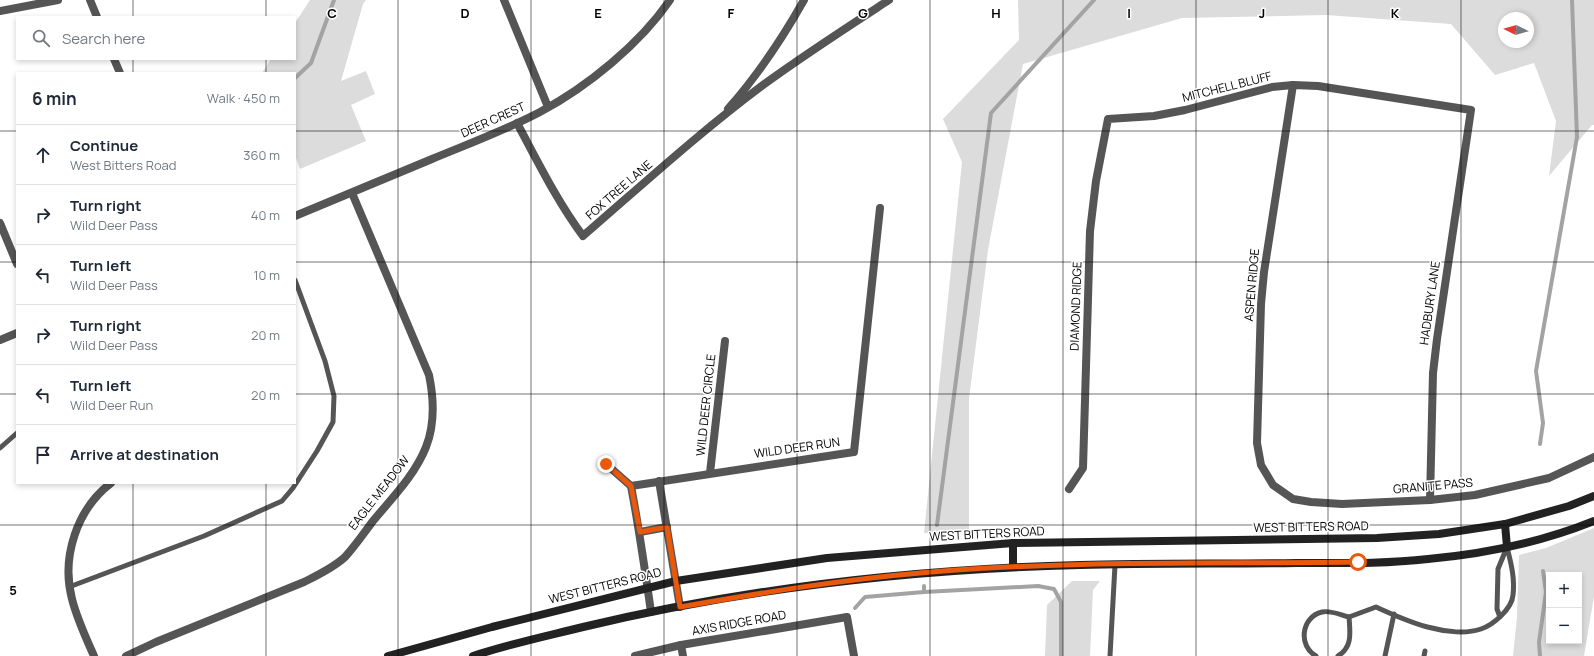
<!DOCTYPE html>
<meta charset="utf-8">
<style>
:root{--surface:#fff;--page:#f6f6f7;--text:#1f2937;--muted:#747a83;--line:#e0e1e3}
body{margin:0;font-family:Manrope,sans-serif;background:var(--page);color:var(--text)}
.controls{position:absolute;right:12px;bottom:12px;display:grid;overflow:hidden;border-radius:0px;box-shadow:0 2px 6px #0003}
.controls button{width:36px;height:36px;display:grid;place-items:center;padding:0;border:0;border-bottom:1px solid var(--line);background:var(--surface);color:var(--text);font:20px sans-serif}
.compass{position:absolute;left:1498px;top:12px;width:36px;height:36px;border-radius:50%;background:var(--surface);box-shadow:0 2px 6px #0003;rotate:275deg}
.stop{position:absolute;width:12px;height:12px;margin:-9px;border:3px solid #ea580c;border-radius:50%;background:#fff}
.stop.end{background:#ea580c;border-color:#fff;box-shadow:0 1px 4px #0008}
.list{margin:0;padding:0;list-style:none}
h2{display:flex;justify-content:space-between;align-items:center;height:52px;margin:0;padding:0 16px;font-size:17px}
h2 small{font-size:13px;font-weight:400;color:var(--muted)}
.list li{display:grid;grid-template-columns:26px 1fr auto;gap:12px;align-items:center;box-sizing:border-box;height:60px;padding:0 16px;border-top:1px solid var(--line)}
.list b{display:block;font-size:15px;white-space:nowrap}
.list p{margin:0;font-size:13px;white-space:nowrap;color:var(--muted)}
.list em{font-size:13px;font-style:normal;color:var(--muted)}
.icon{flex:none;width:22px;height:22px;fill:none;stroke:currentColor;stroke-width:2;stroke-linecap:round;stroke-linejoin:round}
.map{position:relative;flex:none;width:1594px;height:656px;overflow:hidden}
.search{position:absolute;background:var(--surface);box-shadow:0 2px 6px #0003;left:16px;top:16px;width:280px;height:44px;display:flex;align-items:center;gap:10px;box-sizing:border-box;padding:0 14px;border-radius:0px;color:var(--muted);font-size:15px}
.panel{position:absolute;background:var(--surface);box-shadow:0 2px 6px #0003;left:16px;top:72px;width:280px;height:412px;border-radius:0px}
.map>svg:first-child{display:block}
.green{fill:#dcdcdc;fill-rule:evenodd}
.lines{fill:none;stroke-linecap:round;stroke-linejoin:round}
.stream{stroke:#a3a3a3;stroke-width:4}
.lane{stroke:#555;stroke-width:5}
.street{stroke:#555;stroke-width:8}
.secondary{stroke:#222;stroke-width:8}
.route{stroke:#ea580c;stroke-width:5}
.grid{fill:none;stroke:#000;stroke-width:1;stroke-opacity:0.55}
.labels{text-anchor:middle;stroke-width:3;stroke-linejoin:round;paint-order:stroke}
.street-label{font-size:12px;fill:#000;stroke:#fff}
.grid-label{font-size:13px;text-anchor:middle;font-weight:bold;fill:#000;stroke:#fff;stroke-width:3;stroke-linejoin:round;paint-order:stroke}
</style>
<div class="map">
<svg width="1594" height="656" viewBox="0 0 1594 656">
<rect width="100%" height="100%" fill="#fff"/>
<g class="green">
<path d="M310 0H366L363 4 341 81 366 71 375 94 351 105 366 141 300 169 295 155V73H262L271 59H295V23Z"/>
<path d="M1018 0H1594V125H1592L1549 176 1556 121 1534 63 1495 75 1451 24 1326 15 1182 18 1023 64 988 250 969 399V532L924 533 962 162 943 119 1019 40ZM1504 18H1528V42H1504Z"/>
<path d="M1594 528V596L1584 656H1513L1517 617 1519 555 1546 548ZM1549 575H1579V641H1549Z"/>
<path d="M1072 581H1100L1093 590 1090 656H1045L1047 605Z"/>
</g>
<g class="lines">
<g class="stream">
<path d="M295 78 311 63 334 0"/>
<path d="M1540 444 1543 423 1536 371 1577 137 1572 0"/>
<path d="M937 525 991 113 1094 0"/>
<path d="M924 586V592L1038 586 1054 589 1061 602V656"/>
<path d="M855 608 865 597 924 592"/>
<path d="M1540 656 1539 642 1546 592 1543 571"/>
</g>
<g class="lane">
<path d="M0 448 17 433"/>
<path d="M69 587 204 536 282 501 293 488 317 451 333 422 334 396 325 361 295 280"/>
<path d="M1349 617 1376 607C1394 615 1413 624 1432 628 1446 632 1467 634 1481 629 1493 625 1512 609 1513 595 1515 578 1511 563 1507 547L1498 569 1497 609 1500 617"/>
<path d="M1110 656 1115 565"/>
<path d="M1316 656C1298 646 1301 617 1322 612 1330 610 1341 615 1349 617 1350 632 1353 647 1338 656"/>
<path d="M1385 656 1394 614"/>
<path d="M1424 656 1425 651"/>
</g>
<g class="street">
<path d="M90 0 97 17"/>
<path d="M504 0 548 107"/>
<path d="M0 11 58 0"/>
<path d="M114 59 120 73"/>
<path d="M1293 85 1264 272 1261 304 1257 443 1261 465 1273 485 1293 499 1311 502 1342 504 1430 500 1475 495 1549 478 1594 457"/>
<path d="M728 109C757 76 782 39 804 0"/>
<path d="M517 123C538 162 557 201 583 236 642 185 700 132 763 85 804 55 846 28 889 0"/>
<path d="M295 216C341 197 386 178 432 159 468 144 506 130 540 112 587 87 640 44 670 0"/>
<path d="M0 223 17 264"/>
<path d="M0 340 17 333"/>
<path d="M606 464 631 486 854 452 880 208"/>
<path d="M710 473 725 341"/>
<path d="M659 481 680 607"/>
<path d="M631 486C639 528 645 570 651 612"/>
<path d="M1069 489 1083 468 1090 231 1096 181 1108 119 1154 116 1185 110 1272 87 1293 85 1318 86 1471 110 1437 339 1433 373 1430 500"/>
<path d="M640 532 667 527"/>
<path d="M681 645 683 656"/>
<path d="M94 656C86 638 77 619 72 599 61 557 77 509 111 483"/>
<path d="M126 656 156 642 304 582C318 575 333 568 345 557 355 546 364 533 373 521 392 498 415 475 426 447 435 424 434 399 429 375L352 193"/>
<path d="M635 656 681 645 847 617 854 656"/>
</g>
<g class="secondary">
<path d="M1505 524 1507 547"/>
<path d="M1013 567V543"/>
<path d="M388 656 492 627 676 581 827 558 1013 543 1377 538 1439 534 1505 524 1569 506 1594 496"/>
<path d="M473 656C509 644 547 636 583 627 746 588 913 569 1080 565 1152 563 1225 564 1297 563 1340 563 1385 564 1428 559 1484 554 1542 542 1594 521"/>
</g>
</g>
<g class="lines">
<path class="route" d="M606 464 631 486 640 532 667 527 680 607C760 593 839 580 920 573 1065 560 1212 564 1358 562"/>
</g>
<path class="grid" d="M133 0V17M266 0V17M398 0V656M531 0V656M664 0V656M797 0V656M930 0V656M1063 0V656M1196 0V656M1328 0V656M1461 0V656M133 59V73M266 59V73M0 131H17M295 131H1594M0 262H17M295 262H1594M0 394H17M295 394H1594M133 483V656M266 483V656M0 525H1594"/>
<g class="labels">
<g class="street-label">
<text transform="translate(1227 87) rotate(-14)" y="4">MITCHELL BLUFF</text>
<text transform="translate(493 120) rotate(-24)" y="4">DEER CREST</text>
<text transform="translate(619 190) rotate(-41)" y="4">FOX TREE LANE</text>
<text transform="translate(1252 285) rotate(-85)" y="4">ASPEN RIDGE</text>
<text transform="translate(1430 303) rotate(-82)" y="4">HADBURY LANE</text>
<text transform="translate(1076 306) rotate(-88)" y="4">DIAMOND RIDGE</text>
<text transform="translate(706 405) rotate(-84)" y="4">WILD DEER CIRCLE</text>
<text transform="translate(797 448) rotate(-8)" y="4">WILD DEER RUN</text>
<text transform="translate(1433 486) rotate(-5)" y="4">GRANITE PASS</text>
<text transform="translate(379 493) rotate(-52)" y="4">EAGLE MEADOW</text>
<text transform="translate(1311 527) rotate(-1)" y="4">WEST BITTERS ROAD</text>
<text transform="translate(987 534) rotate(-3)" y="4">WEST BITTERS ROAD</text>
<text transform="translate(605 586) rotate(-14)" y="4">WEST BITTERS ROAD</text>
<text transform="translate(739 623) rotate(-10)" y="4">AXIS RIDGE ROAD</text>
</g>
</g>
<g class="grid-label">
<text x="332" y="18">C</text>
<text x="465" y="18">D</text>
<text x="598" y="18">E</text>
<text x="731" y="18">F</text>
<text x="863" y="18">G</text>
<text x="996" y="18">H</text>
<text x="1129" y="18">I</text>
<text x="1262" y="18">J</text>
<text x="1395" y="18">K</text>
<text x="13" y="595">5</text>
</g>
</svg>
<div class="controls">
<button>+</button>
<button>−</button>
</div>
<svg class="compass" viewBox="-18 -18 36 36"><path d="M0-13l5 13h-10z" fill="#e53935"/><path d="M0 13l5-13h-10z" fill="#747a83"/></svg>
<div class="stop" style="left:1358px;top:562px"></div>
<div class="stop end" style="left:606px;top:464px"></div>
<div class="search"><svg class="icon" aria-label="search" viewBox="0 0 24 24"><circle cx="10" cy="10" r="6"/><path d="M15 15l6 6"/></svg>Search here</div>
<section class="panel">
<h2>6 min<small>Walk · 450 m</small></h2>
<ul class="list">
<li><svg class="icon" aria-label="ahead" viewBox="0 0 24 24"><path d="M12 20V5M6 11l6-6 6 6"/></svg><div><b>Continue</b><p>West Bitters Road</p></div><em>360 m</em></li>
<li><svg class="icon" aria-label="right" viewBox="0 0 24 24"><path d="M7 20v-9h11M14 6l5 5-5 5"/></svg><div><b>Turn right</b><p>Wild Deer Pass</p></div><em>40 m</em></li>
<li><svg class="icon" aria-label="left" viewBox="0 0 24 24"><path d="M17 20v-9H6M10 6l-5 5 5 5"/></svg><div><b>Turn left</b><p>Wild Deer Pass</p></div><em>10 m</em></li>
<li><svg class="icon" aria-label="right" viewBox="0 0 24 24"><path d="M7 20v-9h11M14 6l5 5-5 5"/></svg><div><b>Turn right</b><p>Wild Deer Pass</p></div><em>20 m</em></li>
<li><svg class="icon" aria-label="left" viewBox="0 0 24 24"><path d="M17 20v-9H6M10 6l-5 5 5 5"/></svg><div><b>Turn left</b><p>Wild Deer Run</p></div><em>20 m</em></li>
<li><svg class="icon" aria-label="arrive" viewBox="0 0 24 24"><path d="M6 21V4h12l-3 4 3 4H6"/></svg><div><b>Arrive at destination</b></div></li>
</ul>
</section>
</div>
